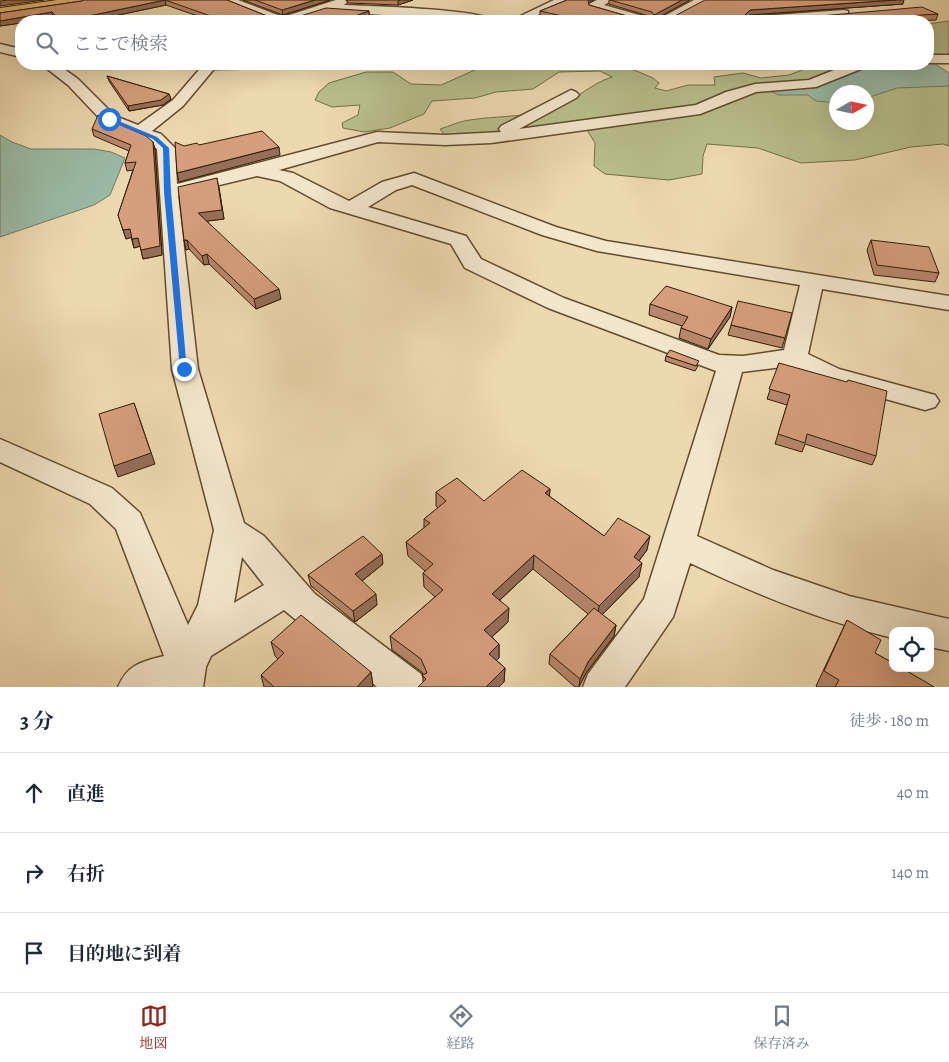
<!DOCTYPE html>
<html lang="ja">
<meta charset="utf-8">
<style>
:root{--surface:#fff;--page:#f2f2f3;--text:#1f2937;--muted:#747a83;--line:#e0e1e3;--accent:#8f2418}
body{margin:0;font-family:Alegreya,"Noto Serif JP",serif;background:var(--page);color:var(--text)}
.controls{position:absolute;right:15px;bottom:15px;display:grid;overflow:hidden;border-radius:10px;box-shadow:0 5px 20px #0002}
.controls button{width:45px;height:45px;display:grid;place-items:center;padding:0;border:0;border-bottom:1px solid var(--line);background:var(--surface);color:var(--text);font:25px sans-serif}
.compass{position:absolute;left:829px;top:85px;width:45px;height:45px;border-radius:50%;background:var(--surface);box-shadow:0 5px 20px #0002;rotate:81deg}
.stop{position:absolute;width:15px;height:15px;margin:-11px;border:4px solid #1a73e8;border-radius:50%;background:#fff}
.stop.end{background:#1a73e8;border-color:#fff;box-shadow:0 1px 5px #0008}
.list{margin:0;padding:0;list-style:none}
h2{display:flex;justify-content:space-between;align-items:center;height:65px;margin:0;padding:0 20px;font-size:21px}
h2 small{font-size:16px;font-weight:400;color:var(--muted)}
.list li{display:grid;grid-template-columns:32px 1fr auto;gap:15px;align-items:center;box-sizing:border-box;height:80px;padding:0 20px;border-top:1px solid var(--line)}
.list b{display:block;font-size:19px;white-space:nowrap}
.list em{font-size:16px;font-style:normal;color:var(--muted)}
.icon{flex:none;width:28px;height:28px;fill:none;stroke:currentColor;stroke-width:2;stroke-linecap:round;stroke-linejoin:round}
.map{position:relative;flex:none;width:949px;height:687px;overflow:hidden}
.search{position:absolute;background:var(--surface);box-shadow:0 5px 20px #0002;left:15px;right:15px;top:15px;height:55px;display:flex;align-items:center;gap:12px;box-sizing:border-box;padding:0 18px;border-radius:20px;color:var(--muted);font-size:19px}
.sheet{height:305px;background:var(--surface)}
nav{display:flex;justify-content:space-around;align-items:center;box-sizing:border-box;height:70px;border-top:1px solid var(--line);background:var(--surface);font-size:14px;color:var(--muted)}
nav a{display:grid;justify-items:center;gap:2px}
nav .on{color:var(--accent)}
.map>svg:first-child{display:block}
.green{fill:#b7bf8b;stroke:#746e47}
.water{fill:#9abba5;stroke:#707c64}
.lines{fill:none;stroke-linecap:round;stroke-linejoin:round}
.minor-casing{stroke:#614c2e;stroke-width:3}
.major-casing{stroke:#321d03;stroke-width:2}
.minor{fill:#f3e6cb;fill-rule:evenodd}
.major{fill:#e6bc78;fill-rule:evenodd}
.wall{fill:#b7886b;stroke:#321d03}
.shaded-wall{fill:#956f57;stroke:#321d03}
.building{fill:#d59e7c;stroke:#321d03}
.route{fill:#1a73e8}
</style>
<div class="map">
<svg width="949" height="687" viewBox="0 0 949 687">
<rect width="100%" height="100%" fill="#edd9af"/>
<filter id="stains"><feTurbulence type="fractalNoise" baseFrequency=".004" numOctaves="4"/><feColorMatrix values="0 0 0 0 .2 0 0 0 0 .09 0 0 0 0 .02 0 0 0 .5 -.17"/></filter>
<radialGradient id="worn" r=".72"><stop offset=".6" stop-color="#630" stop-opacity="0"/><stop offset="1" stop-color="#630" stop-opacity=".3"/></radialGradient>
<g class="green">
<path d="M949 21V55L928 58V24Z"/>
<path d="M472 64H620L653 78 659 83 655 88 666 91 688 85H715L714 77 743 73 761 78 789 75 818 64H917L815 90 836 98V122H866L867 94 893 85 949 83V146L943 144 911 147 855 160 801 163 758 148 707 144 703 156 702 174 669 180 605 174 594 166 595 143 582 122 447 138 440 129C450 126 460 121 470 120 496 116 522 117 547 111 572 104 589 84 612 77L600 71 559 72 533 89 496 92 475 98 432 101 424 114 390 128 364 132 343 128 342 123 358 115 360 105 332 107 315 100 319 92 329 83 366 72H393L411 84 441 85 477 69Z"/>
</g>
<g class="water">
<path d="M928 62H932L949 73V86L897 88 867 98 866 92H836V103L816 101 808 95H779L765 89 815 87 867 66 881 64Z"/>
<path d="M0 135 12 142 31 149H94L111 152 125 158 110 195 94 205 0 237Z"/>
</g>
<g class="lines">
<defs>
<g id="minor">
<path d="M221 0H238L283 17 336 0H345L347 2 344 5C367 6 483 9 494 21H468L326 11 294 21H273Z"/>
<path d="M554 0H569L525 21H510Z"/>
<path d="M597 0H613L604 5 650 18 652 21H634L589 8V4Z"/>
<path d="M694 0H709L670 21H655Z"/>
<path d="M844 10 848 11V17L795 21H743L749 17Z"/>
<path d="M0 44 21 49V57L0 52Z"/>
<rect x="928" y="55" width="21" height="8"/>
<path d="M41 64H57L78 79 115 116 138 125 173 100 204 64H285L278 68 214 69 183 106 152 131 161 134 175 148 177 184 377 132 445 135 501 132 499 129 501 126 571 90 576 92 579 95 576 98 519 129 696 105 726 92 755 84 809 80 849 64H868L866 67 816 87 756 92 700 114 491 143 445 145 378 142 279 170 293 173 349 201 382 182 414 173 556 227 606 241 949 296V310L822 289 808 354 839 369 935 395 939 401 935 407 925 410 821 381 791 366 742 372 697 536 773 570 849 596 949 619V651L930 647V631H893V638C822 621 755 594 690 563L673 617 625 687H583L588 674 644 599 716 371 548 308 465 268 451 244 330 208 280 181 257 176 178 195 198 369 244 523 264 536 315 594 421 674 426 687H377L284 610 211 656 206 667 203 687H118C128 664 141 662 164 656L116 529 90 504 0 462V439L112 488 140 513 188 625 198 605 214 530 172 369 157 149 149 142 103 122 68 85ZM412 185 542 235 597 251 800 285 784 350 743 356 719 355 564 298 481 259 466 236 368 207 396 190ZM242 557 264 585 234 603Z"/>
</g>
<path id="major" d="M57 0H89L83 4 0 16V8Z"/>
</defs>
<use href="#minor" class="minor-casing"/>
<use href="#major" class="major-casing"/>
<use href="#minor" class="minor"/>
<use href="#major" class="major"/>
</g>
<g class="wall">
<path d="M227 0 272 18H294L369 11V16L355 21H212L166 5 90 21H57L53 17 29 21H21V23L0 26V13L82 1Z"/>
<path d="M243 0H330L283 15Z"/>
<path d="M347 0H413L398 5 348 3Z"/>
<path d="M567 0H594L588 3 589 5 634 18H652V17L609 4V0H690L657 18H671L903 4 749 15 746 17 797 21H563L540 16V11Z"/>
<path d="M938 14 936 20 910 21H808L809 17Z"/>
<path d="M107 76 169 94 171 99 163 105 129 111 109 81Z"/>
<path d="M92 129 153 142 155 150 162 255 143 259 140 246 134 248 131 237 126 239 118 215 133 170 127 171 125 163 129 151 94 136Z"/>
<path d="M217 178 224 219 207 221 281 299 256 309 209 264 204 265 189 249 186 250 184 240Z"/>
<path d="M871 240 939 273 935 282 874 275 867 250Z"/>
<path d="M650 304 732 307 730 317 708 349 679 338 681 328 682 326 649 315Z"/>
<path d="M731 325 785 338 782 348 728 335Z"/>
<path d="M666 356 698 366 695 371 665 361Z"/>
<path d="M779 363 876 456 872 465 805 444 802 452 775 444 787 405 767 399Z"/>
<path d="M550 489 549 496 604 536 647 550 639 561V577L602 615 616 625 614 636 586 673 579 687H575L549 664 550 654 588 614 533 569 500 600 508 622 492 637 499 644V658L496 660 505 668 504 682H423V675L422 672 392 650 390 636 435 597 424 587 423 573 425 571 408 556 406 542 424 528V519L438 508 436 506V492L484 501Z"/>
<path d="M383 564 362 581 377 605 355 622 311 586 308 575Z"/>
<path d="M847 620 875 653 934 687H817L816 686Z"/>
<path d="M271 642 371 672 373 686 372 687H264L261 675 278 659 275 656Z"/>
</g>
<g class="shaded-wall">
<path d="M9 0H44L0 6V1Z"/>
<path d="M165 0 166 5 90 21H65Z"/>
<path d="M315 0H330L283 15 282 10Z"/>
<path d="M400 0H413L398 5V1Z"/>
<path d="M587 0H594L587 4Z"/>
<path d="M682 0H690L654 20V15Z"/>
<path d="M896 0H904L903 4 749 15 743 21V17L750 10Z"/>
<path d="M369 11V16L355 21H341Z"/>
<path d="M52 12 53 17 29 21H21V23L0 26V21Z"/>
<path d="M798 18 797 21H788Z"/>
<path d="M169 94 171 99 163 105 129 111 128 106Z"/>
<path d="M153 142 155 150 162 255 143 259 141 250Z"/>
<path d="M279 147 280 155 179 182 177 173Z"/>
<path d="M219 187 224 219 200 222 198 213Z"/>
<path d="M130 229 133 237 126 239 123 230Z"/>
<path d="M138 238 141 246 134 248 132 239Z"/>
<path d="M184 240H187L189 249 186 250Z"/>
<path d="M207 254 209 264 204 265 202 256Z"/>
<path d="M279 289 281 299 256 309 254 299Z"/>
<path d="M732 307 730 317 708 349 711 339Z"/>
<path d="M134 403 155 464 118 477 114 466Z"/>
<path d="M550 489 549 503 545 493Z"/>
<path d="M650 536 647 550 631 571 634 557Z"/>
<path d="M382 554 383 564 357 585 355 574Z"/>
<path d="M534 555 533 569 491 608 492 594Z"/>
<path d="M642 563 639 577 597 620 599 606Z"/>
<path d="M376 594 377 605 355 622 353 611Z"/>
<path d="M509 608 508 622 484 644V630Z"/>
<path d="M616 625 614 636 586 673 579 687 580 679 588 662Z"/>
<path d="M499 644V658L488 668 489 654Z"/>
<path d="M505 668 504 682 499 687H486Z"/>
<path d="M371 672 373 686 372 687H357Z"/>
</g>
<g class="building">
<path d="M84 0H227L272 18H294L326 8 369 11 341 21H225L165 0 65 21H61L52 12 0 21V13L82 1Z"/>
<path d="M255 0H315L282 10Z"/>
<path d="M567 0H588L589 5 634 18H671L705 0H896L750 10 743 17 798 18 788 21H585L540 11Z"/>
<path d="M610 0H682L654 15 652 12Z"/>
<path d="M922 7 938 14 827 21H817L809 17Z"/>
<path d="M107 76 169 94 161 100 128 106Z"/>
<path d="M98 115 146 136 153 142 160 246 141 250 138 238 132 239 130 229 123 230 118 215 136 162 125 163 131 145 92 129Z"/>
<path d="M262 131 279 147 177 173 175 142 184 146 197 143 199 145Z"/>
<path d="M217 178 222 210 198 213 279 289 254 299 207 254 202 256 187 240H184L178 187Z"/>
<path d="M871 240 929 247 939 273 877 265Z"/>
<path d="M666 286 732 307 711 339 681 328 688 317 650 304Z"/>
<path d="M738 301 792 313 785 338 731 325Z"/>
<path d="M670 350 699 361 696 366 666 356Z"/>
<path d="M779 363 847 382 848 380 887 391 876 456 807 434 805 443 778 434 790 395 769 389Z"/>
<path d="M134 403 151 453 114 466 99 414Z"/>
<path d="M522 470 550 489 545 493 604 536 618 518 650 536 634 557 642 563 599 606 534 555 492 594 509 608 484 630 499 644 489 654 505 668 486 687H418L426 679 422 675 427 673 421 659 390 636 443 590 423 573 433 564 406 542 430 523 424 519 446 501 436 492 457 478 484 501Z"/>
<path d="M363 536 382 554 355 574 376 594 353 611 308 575Z"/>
<path d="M594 608 616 625 588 662 580 679 550 654Z"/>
<path d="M301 615 371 672 357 687H274L261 675 284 653 271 642Z"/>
<path d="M847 620 881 640 875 653 893 663V668H902L934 687H835L839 680 824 671Z"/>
</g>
<path class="route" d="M109 117 157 137 169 148 171 192 187 371 180 369 164 192 163 148 153 139 107 120Z"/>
<rect width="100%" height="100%" filter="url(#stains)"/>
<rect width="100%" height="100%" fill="url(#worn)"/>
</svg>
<div class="controls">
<button><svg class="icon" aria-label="locate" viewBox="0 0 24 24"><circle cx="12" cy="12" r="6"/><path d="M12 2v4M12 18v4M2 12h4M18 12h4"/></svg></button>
</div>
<svg class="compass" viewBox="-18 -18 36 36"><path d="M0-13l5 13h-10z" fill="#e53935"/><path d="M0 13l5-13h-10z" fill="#747a83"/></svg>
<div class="stop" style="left:109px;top:119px"></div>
<div class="stop end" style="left:184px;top:369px"></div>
<div class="search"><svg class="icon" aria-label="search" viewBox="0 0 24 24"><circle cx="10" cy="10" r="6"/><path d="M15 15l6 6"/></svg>ここで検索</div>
</div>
<section class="sheet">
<h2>3 分<small>徒歩 · 180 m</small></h2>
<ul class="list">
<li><svg class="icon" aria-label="ahead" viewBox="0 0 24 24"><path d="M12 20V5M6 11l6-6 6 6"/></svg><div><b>直進</b></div><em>40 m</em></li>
<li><svg class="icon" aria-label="right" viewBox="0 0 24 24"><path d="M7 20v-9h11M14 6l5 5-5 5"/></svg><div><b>右折</b></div><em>140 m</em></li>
<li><svg class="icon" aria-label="arrive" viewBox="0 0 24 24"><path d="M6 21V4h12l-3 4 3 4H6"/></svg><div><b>目的地に到着</b></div></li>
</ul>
</section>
<nav>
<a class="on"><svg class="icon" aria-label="map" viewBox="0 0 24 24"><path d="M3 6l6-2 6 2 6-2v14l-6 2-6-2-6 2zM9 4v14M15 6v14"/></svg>地図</a>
<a><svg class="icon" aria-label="directions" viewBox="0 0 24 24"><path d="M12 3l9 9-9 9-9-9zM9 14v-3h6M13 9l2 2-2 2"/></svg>経路</a>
<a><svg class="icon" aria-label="saved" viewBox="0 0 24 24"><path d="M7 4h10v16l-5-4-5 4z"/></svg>保存済み</a>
</nav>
